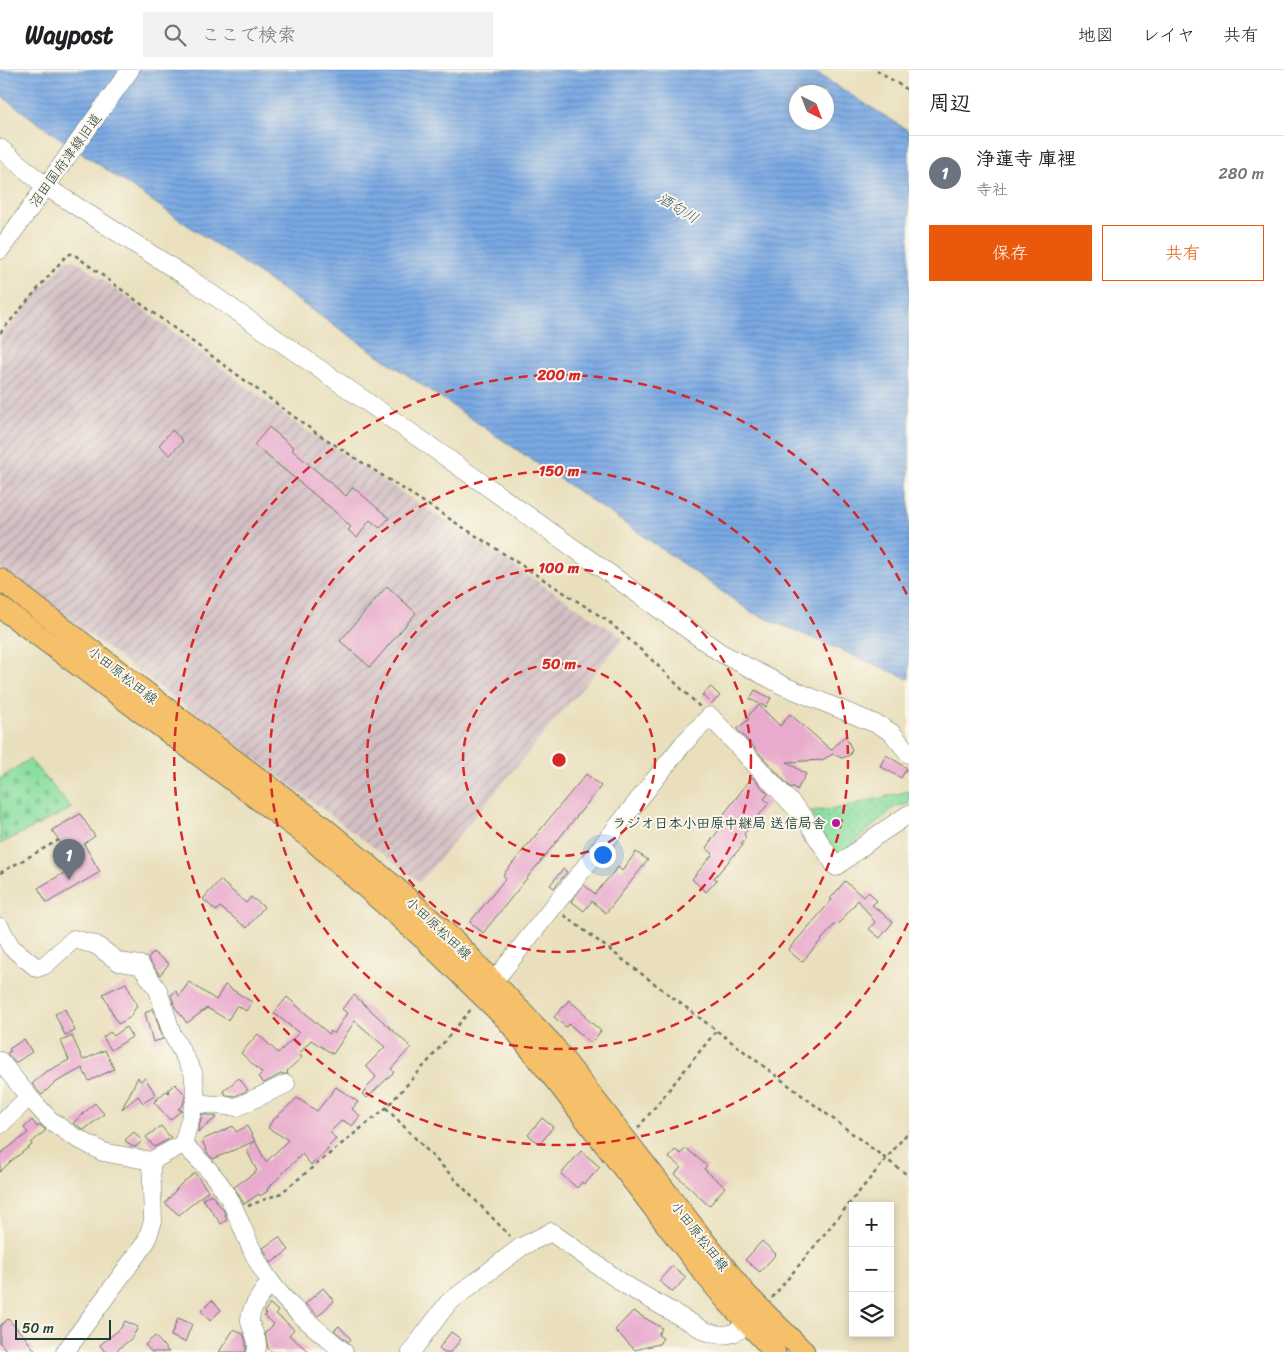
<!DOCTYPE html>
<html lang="ja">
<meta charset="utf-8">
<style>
:root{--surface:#fff;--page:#f2f2f2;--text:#202124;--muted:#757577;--line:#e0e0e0;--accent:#ea580c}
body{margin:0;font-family:Sriracha,"Klee One",sans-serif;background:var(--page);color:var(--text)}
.controls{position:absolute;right:15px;bottom:15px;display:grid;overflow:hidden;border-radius:0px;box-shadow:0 2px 8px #0003}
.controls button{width:45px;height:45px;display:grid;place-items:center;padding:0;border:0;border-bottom:1px solid var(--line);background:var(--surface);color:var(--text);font:25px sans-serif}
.compass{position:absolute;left:789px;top:15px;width:45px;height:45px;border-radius:50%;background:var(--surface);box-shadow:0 2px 8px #0003;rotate:138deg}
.scale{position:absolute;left:15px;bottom:12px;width:96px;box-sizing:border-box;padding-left:5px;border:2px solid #1f3d34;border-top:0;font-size:14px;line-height:18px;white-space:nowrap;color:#1f3d34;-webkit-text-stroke:4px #fbf7ec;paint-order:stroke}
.you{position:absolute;left:602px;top:784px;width:18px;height:18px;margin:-12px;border:4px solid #fff;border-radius:50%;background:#1a73e8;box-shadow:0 0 0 8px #1a73e833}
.badge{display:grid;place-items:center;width:32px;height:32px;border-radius:50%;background:var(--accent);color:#fff;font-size:16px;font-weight:700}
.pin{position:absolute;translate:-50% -41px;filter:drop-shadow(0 1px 2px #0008)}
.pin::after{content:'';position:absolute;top:26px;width:18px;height:15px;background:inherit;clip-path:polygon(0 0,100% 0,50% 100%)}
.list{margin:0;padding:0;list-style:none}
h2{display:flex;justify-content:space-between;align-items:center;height:65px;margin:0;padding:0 20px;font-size:21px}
h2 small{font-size:16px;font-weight:400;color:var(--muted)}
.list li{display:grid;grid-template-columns:32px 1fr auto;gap:15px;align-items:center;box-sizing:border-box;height:75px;padding:0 20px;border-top:1px solid var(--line)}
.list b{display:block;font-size:19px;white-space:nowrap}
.list p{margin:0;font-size:16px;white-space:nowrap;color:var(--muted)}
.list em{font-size:16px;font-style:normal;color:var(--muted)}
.actions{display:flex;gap:10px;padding:15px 20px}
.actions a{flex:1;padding:11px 0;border:1px solid var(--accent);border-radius:0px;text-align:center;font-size:18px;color:var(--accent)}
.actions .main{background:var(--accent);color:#fff}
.icon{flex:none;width:28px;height:28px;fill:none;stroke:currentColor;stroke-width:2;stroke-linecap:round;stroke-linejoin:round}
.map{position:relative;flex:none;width:909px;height:1282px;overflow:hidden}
header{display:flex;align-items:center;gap:30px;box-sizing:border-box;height:70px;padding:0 25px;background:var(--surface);border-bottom:1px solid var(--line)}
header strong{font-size:24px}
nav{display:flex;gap:28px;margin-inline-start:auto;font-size:18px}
.search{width:350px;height:45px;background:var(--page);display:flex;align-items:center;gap:12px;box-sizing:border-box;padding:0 18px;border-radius:0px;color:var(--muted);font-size:19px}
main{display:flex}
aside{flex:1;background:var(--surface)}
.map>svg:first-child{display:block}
.industrial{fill:url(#industrial-furrows)}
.grass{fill:url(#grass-dots);stroke:#548e6a}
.cemetery{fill:url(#cemetery-stones);stroke:#548e6a}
.water{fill:url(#water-rules);stroke:#4c728c;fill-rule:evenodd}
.building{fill:#e9abcd}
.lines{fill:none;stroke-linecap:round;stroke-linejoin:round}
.minor-casing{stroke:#667664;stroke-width:19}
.major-casing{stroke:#667664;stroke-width:23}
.path{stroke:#667664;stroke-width:2.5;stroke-dasharray:4 4;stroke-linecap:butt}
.minor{stroke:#fff;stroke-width:18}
.major{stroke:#f6c06b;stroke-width:21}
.ring{fill:none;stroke:#d62828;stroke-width:2.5;stroke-dasharray:9 6}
.poi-dot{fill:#b5179e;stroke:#fbf7ec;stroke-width:2}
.labels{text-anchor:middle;stroke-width:4;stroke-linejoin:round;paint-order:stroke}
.street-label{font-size:14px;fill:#1f3d34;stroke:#fbf7ec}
.poi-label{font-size:14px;font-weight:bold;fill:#1f3d34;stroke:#fbf7ec;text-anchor:end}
.water-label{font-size:15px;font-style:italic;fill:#3a5d69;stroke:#fbf7ec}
.centre{fill:#d62828;stroke:#fbf7ec;stroke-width:2.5}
.ring-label{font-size:15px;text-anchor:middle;font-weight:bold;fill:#d62828;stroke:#fbf7ec;stroke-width:4;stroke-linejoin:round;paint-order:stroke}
</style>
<header>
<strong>Waypost</strong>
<div class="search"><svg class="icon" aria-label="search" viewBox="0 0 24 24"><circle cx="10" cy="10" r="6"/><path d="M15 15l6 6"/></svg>ここで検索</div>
<nav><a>地図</a><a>レイヤ</a><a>共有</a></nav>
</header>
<main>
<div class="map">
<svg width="909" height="1282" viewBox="0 0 909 1282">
<defs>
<pattern id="industrial-furrows" width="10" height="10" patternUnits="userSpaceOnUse" patternTransform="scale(1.25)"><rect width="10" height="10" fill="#d2bec3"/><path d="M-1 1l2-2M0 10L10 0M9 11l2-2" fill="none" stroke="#aa9c9f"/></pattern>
<pattern id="grass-dots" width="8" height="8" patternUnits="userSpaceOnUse" patternTransform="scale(1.25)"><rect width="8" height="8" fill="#89dea0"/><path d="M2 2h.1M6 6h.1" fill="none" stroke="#76bf8a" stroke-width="1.8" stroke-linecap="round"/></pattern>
<pattern id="cemetery-stones" width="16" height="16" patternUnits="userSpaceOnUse" patternTransform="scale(1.25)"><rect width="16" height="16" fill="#89dea0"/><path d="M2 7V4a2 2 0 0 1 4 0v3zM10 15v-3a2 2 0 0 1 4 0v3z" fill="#76bf8a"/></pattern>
<pattern id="water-rules" width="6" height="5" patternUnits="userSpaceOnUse" patternTransform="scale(1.25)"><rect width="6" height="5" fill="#79a8e3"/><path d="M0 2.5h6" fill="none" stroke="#638ab9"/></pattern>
</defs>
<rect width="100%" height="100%" fill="#fbf7ec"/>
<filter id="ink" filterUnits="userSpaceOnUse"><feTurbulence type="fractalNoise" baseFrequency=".02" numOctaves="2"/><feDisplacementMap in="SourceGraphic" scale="10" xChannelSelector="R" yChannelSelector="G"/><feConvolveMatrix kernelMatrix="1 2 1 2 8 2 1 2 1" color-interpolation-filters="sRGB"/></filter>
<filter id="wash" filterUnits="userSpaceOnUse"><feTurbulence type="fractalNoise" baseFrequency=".0096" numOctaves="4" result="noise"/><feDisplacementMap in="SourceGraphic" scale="20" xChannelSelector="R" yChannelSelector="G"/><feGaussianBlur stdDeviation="1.12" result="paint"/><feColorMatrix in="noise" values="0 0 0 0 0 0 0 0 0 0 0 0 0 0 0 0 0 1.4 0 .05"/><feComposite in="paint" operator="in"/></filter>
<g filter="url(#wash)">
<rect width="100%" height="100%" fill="#e9dfbc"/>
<path class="industrial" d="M67 189 79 192 297 354 624 568 420 812 0 498V267Z"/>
<path class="grass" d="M909 721V734L896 736 841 784 831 781 811 741 835 739Z"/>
<path class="cemetery" d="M29 689 72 738 0 774V709Z"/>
<path class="water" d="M0 0H811L909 61V609L751 542 639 463 51 62 0 25ZM796 22H826V52H796Z"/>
<g id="blocks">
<g class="building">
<path d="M269 357 294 378 292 380 346 426 353 417 389 448 380 458 370 450 357 468 348 460 351 457 331 438 254 375Z"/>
<path d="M172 360 183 371 170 385 159 375Z"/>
<path d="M387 516 416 543 370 597 340 571Z"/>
<path d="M711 617 720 626 711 634 702 625Z"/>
<path d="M755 620 771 628 766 637 750 629Z"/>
<path d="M759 635 780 656 790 644 831 680 845 666 852 679 850 685 842 688 833 684 822 690 787 692 806 704 797 720 793 716 791 718 737 659 749 649 747 647Z"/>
<path d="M886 685 907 698 901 708 880 696Z"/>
<path d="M586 704 601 716 483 863 470 852 506 808 503 805Z"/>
<path d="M752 707 768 724 764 729 769 733 744 764 746 768 741 774 743 775 714 808 717 810 706 822 692 809 713 784 706 778 725 751 721 748Z"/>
<path d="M80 744 95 766 84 774 100 802 47 833 38 818 76 796 52 760Z"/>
<path d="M636 782 648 790 606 843 592 831 584 841 571 831 584 815 595 824 618 797 622 801Z"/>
<path d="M563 799 567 802 554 818 550 815Z"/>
<path d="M220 810 246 833 251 827 264 837 247 858 220 837 216 841 203 829Z"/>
<path d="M845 811 863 827 869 822 877 831 872 835 893 852 880 868 869 859 875 852 858 830 838 855 836 853 802 892 788 880 832 830 830 829Z"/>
<path d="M153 882 169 894 160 905 148 889Z"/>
<path d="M189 912 216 930 225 915 252 932 246 941 237 935 228 950 207 938 187 953 175 937 171 925 176 921 179 926Z"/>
<path d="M126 913 137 936 129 948 118 954 103 924Z"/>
<path d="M354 925 411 977 391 999 394 1002 367 1028 362 1024 376 1007 366 996 385 977 355 951 333 984 311 970 299 984 302 987 287 1001 288 1004H281L264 1013 258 1007 262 1003 241 983 258 964 278 983 299 963 274 943 287 927 329 964 330 961 334 964 347 943 342 939Z"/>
<path d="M569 930 586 945 585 947 601 961 591 973 569 954 566 957 554 947Z"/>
<path d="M153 938 163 969 153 972 145 943Z"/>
<path d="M65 939 75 961 65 965 55 944Z"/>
<path d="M126 957 132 967 111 980 103 967 110 962 114 966Z"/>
<path d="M72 966 83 990 105 980 114 999 89 1011 82 998 53 1014 42 1025 32 1014 44 1003 69 990 61 971Z"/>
<path d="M24 969 32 982 15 993 7 983 11 981 9 979Z"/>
<path d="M138 1007 140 1011 145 1008 156 1025 143 1033 138 1026 122 1039Z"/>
<path d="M239 1008 248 1020 235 1026 226 1025 223 1021Z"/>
<path d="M175 1014 185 1024V1027L183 1035 178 1039 182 1040 170 1050 154 1032 166 1021 169 1023 168 1020Z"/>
<path d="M336 1017 358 1032 352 1039 360 1046 352 1056 342 1050 330 1062 336 1069 327 1078 328 1080 311 1095 302 1084 267 1119 268 1121 260 1126 259 1124 244 1134 234 1117 257 1101 247 1081 255 1071 266 1092 288 1070 268 1058 272 1051 297 1028 317 1041Z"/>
<path d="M95 1033 104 1044 84 1060 73 1053Z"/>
<path d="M202 1044 217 1047 198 1062Z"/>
<path d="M542 1048 553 1057 540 1074 528 1065Z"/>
<path d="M32 1050 37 1057 40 1055 46 1060 31 1073 32 1075 11 1091 0 1102V1084L28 1063 24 1058Z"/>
<path d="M161 1056 171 1068 154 1077 146 1067Z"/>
<path d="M233 1056 236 1062 247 1056 255 1071 213 1089 208 1084 202 1070Z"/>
<path d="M134 1062 142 1071 136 1077 131 1076 125 1070Z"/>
<path d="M686 1078 707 1096 704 1099 725 1117 709 1136 675 1104 681 1097 669 1088 675 1080 681 1084Z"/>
<path d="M581 1081 600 1097 585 1114 582 1112 577 1118 561 1104Z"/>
<path d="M195 1103 208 1121 179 1145 165 1133 180 1115Z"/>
<path d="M211 1124 224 1141 227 1150 221 1154 203 1129Z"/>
<path d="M279 1167 289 1180 271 1193 263 1178Z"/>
<path d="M762 1171 776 1184 760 1202 745 1190Z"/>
<path d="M672 1196 686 1207 673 1222 659 1211Z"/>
<path d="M323 1218 334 1231 318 1246 305 1234Z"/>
<path d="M212 1230 221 1240 210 1251 201 1241Z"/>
<path d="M270 1234 278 1241 276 1244 294 1259 289 1265 309 1282H272L268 1278 265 1263 274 1254 264 1246 266 1244 264 1242Z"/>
<path d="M633 1241 662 1258 658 1265 663 1268 659 1274 635 1280 615 1260Z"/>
<path d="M178 1248 192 1254 185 1272 171 1266Z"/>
<path d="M8 1249 24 1266 36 1282H8L0 1273V1256Z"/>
<path d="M125 1251 138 1257 132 1268 115 1282H105L100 1275 121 1258Z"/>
<path d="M339 1256 351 1269 348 1272 334 1260Z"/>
<path d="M234 1259 244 1265 246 1274V1282H219Z"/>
<path d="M451 1262 461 1269 451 1282H444L439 1278Z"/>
<path d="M155 1266 169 1282H151L149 1279 145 1275Z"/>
</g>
</g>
</g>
<g filter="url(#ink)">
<use href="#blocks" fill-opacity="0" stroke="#667664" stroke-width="1"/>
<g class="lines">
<defs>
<g id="minor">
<path d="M0 78 45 116 190 209 416 366 721 583 784 616 881 656 892 663 909 684"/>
<path d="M0 180 130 0"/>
<path d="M0 857 11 877 37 898 45 895 74 869 96 875 119 892 140 895 158 920 172 964 193 1002 196 1028 183 1074 151 1091"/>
<path d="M494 911 683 674 710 646 804 747 836 797 876 766 909 744"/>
<path d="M0 991 29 1027"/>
<path d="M195 1033 237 1037 286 1014"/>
<path d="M0 1055 29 1027 50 1050 71 1065 103 1082 151 1091 153 1151 146 1172 65 1282"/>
<path d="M183 1074C202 1092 222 1112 233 1136 245 1162 253 1188 270 1211 290 1239 318 1260 344 1282"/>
<path d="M256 1282C260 1270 252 1262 250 1251 249 1238 264 1222 270 1212"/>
<path d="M411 1282 448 1233 521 1177 551 1162 624 1214 705 1261C730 1270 738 1262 757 1246"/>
</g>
<g id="major">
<path d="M0 509 201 665 322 756 395 817 455 871 551 973 744 1222 804 1282"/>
<path d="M0 537 310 768 427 872 507 950 559 1015 703 1202 726 1230 775 1282"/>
</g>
</defs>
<use href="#minor" class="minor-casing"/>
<use href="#major" class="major-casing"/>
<g class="path">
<path d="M877 0 909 21"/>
<path d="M0 263 65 187 72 183 315 362 608 551 650 588 700 637"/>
<path d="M0 803 59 770"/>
<path d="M564 845 886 1089 909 1061"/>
<path d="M386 1038 510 1166"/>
<path d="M638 1058 717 960"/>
<path d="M248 1136 281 1123 386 1038 431 988 472 938"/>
<path d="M772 1228 886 1089 909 1106"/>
</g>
<use href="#minor" class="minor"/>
<use href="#major" class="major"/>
</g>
</g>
<g class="ring">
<circle cx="559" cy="690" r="96"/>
<circle cx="559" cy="690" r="192"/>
<circle cx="559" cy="690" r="289"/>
<path d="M908 853A385 385 0 1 1 908 527"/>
</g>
<circle class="poi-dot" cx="836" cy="753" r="5"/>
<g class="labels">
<g class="street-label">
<text transform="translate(65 90) rotate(-54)" y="5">沼田国府津線旧道</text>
<text transform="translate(123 605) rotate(38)" y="5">小田原松田線</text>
<text transform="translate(439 858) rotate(43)" y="5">小田原松田線</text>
<text transform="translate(700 1166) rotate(52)" y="5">小田原松田線</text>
</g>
<g class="poi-label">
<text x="826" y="758">ラジオ日本小田原中継局 送信局舎</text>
</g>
<g class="water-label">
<text transform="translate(678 138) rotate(31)" y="5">酒匂川</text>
</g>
</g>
<circle cx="559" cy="690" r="8" class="centre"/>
<g class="ring-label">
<text x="559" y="310">200 m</text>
<text x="559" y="406">150 m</text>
<text x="559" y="503">100 m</text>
<text x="559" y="599">50 m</text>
</g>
</svg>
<div class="controls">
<button>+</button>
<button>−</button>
<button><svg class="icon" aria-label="layers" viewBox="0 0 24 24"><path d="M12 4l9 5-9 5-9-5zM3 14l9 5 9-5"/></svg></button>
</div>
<svg class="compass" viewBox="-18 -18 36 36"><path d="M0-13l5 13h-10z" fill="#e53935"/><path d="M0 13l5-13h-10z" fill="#757577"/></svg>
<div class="scale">50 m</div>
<div class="you"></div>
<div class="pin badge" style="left:69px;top:810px;background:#6b7280">1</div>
</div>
<aside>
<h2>周辺<small></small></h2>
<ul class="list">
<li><span class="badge" style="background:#6b7280">1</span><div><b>浄蓮寺 庫裡</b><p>寺社</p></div><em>280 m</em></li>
</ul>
<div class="actions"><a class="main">保存</a><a>共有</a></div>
</aside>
</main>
